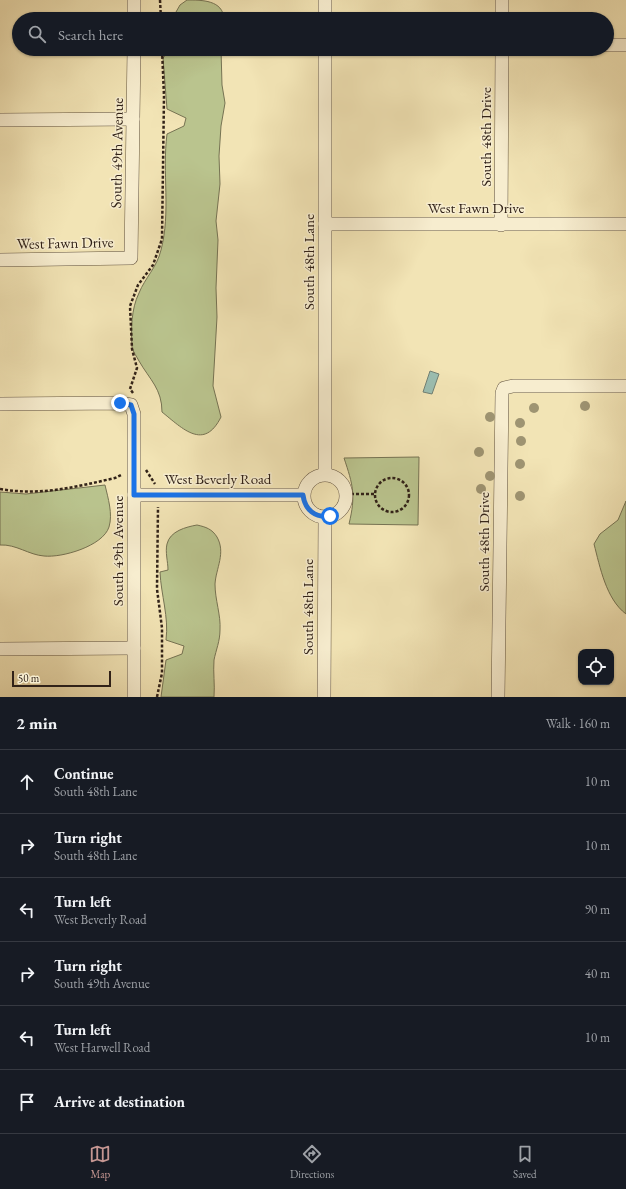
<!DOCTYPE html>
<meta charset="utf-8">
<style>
:root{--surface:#171b24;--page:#20242c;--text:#f1f3f6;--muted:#9ea1a6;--line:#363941;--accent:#c59692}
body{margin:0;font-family:"EB Garamond",serif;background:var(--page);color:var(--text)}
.controls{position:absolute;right:12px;bottom:12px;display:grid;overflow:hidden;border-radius:8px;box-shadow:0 1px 3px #0004}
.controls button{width:36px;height:36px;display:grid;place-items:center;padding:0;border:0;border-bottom:1px solid var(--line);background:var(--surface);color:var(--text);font:20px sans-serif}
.scale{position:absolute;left:12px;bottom:10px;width:99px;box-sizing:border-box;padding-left:4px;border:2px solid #312218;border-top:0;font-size:11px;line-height:14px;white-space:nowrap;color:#312218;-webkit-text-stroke:3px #f7edcf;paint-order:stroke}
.stop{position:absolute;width:12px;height:12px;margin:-9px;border:3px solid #1a73e8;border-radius:50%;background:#fff}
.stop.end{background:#1a73e8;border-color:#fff;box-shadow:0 1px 4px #0008}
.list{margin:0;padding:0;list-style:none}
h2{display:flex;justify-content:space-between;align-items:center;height:52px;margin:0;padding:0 16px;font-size:17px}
h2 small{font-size:13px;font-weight:400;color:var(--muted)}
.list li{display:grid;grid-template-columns:26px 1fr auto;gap:12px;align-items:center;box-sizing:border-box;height:64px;padding:0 16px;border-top:1px solid var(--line)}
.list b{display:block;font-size:15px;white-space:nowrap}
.list p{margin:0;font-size:13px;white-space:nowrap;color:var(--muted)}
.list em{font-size:13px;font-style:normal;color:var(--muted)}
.icon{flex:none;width:22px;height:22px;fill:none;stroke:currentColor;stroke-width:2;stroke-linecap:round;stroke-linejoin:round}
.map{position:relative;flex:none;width:626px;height:697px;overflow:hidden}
.search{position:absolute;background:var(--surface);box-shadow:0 1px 3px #0004;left:12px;right:12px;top:12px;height:44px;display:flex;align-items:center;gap:10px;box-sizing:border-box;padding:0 14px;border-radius:22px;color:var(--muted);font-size:15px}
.sheet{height:436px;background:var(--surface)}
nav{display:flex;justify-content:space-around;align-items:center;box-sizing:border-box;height:56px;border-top:1px solid var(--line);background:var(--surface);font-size:11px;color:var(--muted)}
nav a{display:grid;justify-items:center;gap:2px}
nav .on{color:var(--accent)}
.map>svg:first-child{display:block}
.green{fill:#bac48e;stroke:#767353}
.water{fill:#9bbeb1;stroke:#718074}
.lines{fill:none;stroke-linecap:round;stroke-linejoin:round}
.minor-casing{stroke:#61523f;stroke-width:14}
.path{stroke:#312218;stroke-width:2.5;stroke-dasharray:3 2;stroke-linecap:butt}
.minor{stroke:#f7edcf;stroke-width:13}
.tree{fill:#9e9472}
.route{stroke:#1a73e8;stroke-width:5}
.labels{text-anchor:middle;stroke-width:3;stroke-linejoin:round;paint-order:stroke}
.street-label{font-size:15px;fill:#312218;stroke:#f7edcf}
</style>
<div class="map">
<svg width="626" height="697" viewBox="0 0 626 697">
<rect width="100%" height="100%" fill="#f2e4b5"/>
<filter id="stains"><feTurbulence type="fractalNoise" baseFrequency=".005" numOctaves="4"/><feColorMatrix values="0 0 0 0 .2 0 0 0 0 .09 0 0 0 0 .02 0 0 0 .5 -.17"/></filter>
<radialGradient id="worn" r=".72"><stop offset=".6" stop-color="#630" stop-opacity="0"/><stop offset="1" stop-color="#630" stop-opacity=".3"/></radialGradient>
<g class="green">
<path d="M187 0C202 0 223 0 224 19H172L180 5Z"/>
<path d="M170 49H221L222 85 225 103 221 126 219 156 220 184 216 221 218 240 216 288 217 317 213 386 221 417C204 451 183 429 162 412 162 389 150 380 139 361 137 357 133 352 132 347 131 330 131 309 139 293 145 278 157 267 161 250 171 212 162 173 167 134L184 126 186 118 167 109 163 58Z"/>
<path d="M419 457 418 525 349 524C356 495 353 485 344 458Z"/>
<path d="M105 485C108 498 113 514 109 527 103 546 62 558 44 556 29 555 16 544 0 545V492L26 494Z"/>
<path d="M626 501V614C606 599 600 567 594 544L600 534 618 520Z"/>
<path d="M197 525C206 527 212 529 217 537 226 553 216 568 215 584 215 600 221 615 220 630 220 641 216 650 214 660 213 672 215 685 214 697H161L166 660 182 654 184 646 166 640C169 617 161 595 160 572L168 570C168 562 165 552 167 544 170 531 186 527 197 525Z"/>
</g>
<path class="water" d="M430 371 439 374 432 394 423 392Z"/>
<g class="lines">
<defs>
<g id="minor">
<path d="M325 0V19"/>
<path d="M134 19V0"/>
<path d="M502 19V0"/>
<path d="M607 45H626"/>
<path d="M0 120 133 119"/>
<path d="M325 224H626"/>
<path d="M501 225 502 49"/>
<path d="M0 260 131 258 134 49"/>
<path d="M0 404 120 403 131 405 134 414V697"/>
<path d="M325 474V49"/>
<circle cx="325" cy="496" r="21"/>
<path d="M134 495H303"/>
<path d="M0 649 134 648"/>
<path d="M324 697 325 517"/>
<path d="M498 697 502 393 504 388 513 386H626"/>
</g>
</defs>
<use href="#minor" class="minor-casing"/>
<g class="path">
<path d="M160 0 161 19"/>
<path d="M133 393 130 389 137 368 132 349 130 306 138 285 153 265 162 239 164 96 162 49"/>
<path d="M146 470 155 484"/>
<circle cx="392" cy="495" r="17"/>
<path d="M0 489C41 496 75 487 115 478L121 475"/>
<path d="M346 494H375"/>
<path d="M157 697 162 673V628L157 589 158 507"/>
</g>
<use href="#minor" class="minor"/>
</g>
<g class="tree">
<circle cx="585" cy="406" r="5"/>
<circle cx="534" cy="408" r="5"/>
<circle cx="490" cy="417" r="5"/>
<circle cx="520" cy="423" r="5"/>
<circle cx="521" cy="441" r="5"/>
<circle cx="479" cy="452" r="5"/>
<circle cx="520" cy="464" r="5"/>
<circle cx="490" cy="476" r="5"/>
<circle cx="481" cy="489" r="5"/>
<circle cx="520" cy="496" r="5"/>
</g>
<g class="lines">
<path class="route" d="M120 403 131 405 134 414V495H303C305 510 315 518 330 516"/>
</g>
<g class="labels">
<g class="street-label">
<text transform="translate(486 137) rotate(-90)" y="5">South 48th Drive</text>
<text transform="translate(117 153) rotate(-89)" y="5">South 49th Avenue</text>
<text x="476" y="213">West Fawn Drive</text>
<text transform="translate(65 243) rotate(-1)" y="5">West Fawn Drive</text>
<text transform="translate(309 262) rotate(-90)" y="5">South 48th Lane</text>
<text x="218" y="484">West Beverly Road</text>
<text transform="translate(484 542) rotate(-90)" y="5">South 48th Drive</text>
<text transform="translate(118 551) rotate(-90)" y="5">South 49th Avenue</text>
<text transform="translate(308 607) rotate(-90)" y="5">South 48th Lane</text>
</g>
</g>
<rect width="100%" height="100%" filter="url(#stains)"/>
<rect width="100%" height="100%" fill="url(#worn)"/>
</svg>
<div class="controls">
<button><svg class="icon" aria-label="locate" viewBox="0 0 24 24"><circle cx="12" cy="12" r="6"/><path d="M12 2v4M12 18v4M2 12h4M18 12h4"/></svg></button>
</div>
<div class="scale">50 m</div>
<div class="stop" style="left:330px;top:516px"></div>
<div class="stop end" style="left:120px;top:403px"></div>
<div class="search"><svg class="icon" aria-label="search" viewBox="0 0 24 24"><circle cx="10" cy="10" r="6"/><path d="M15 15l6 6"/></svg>Search here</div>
</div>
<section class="sheet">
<h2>2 min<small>Walk · 160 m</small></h2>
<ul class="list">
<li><svg class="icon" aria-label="ahead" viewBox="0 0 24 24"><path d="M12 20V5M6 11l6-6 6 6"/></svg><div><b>Continue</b><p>South 48th Lane</p></div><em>10 m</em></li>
<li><svg class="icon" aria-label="right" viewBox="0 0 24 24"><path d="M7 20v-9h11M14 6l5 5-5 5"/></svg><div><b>Turn right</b><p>South 48th Lane</p></div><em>10 m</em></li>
<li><svg class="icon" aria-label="left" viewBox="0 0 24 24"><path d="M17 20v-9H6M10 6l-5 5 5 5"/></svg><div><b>Turn left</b><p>West Beverly Road</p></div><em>90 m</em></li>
<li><svg class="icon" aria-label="right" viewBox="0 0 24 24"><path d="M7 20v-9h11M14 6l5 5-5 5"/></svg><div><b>Turn right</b><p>South 49th Avenue</p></div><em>40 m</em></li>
<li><svg class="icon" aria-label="left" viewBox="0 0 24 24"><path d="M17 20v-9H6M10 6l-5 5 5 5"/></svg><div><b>Turn left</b><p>West Harwell Road</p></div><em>10 m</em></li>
<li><svg class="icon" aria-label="arrive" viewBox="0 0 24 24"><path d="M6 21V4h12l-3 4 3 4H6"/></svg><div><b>Arrive at destination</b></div></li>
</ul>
</section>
<nav>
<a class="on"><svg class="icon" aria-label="map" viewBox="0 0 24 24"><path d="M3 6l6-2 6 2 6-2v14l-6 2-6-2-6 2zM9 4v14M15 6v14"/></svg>Map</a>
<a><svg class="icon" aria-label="directions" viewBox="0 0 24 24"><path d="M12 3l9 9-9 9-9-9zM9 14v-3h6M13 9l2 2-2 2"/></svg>Directions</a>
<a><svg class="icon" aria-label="saved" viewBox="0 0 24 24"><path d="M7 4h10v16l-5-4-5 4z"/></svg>Saved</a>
</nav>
